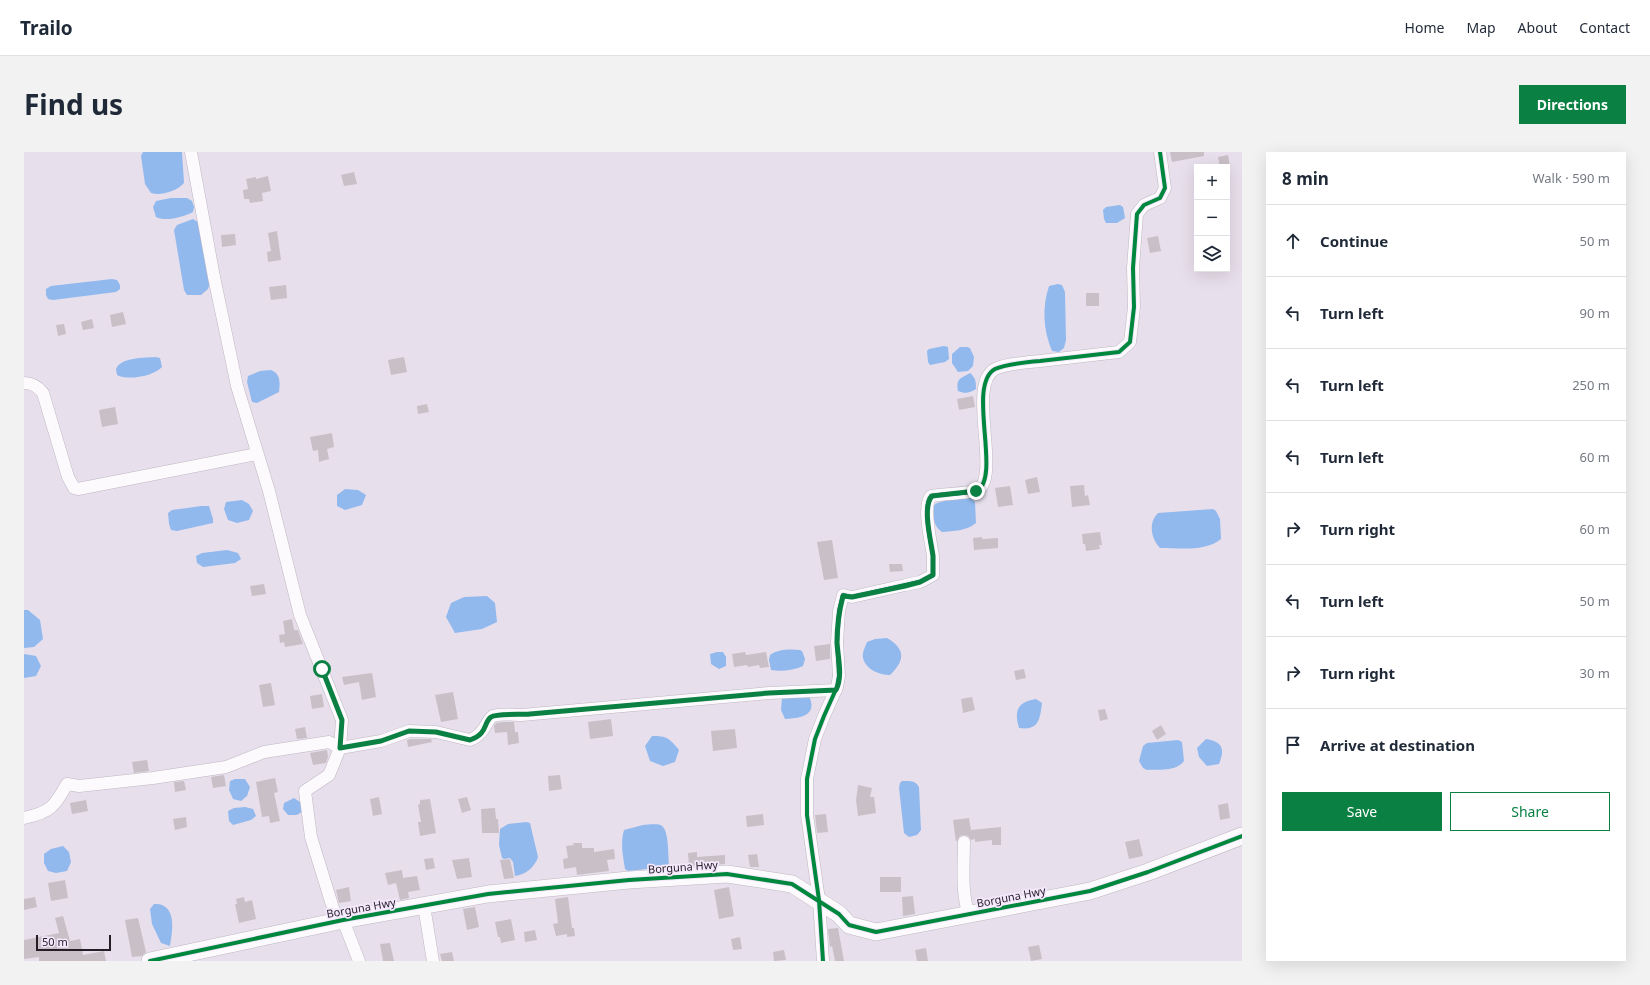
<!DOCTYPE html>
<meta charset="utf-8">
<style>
:root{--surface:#fff;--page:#f2f2f3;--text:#1f2937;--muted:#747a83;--line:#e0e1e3;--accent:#0b8043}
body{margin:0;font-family:"Noto Sans",sans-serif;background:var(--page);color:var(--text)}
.controls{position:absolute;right:12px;top:12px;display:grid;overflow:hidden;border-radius:0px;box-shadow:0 4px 16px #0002}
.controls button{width:36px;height:36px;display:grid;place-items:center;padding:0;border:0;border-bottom:1px solid var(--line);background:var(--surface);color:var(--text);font:20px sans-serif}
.scale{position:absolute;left:12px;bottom:10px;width:75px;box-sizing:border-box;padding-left:4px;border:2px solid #241e27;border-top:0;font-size:11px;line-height:14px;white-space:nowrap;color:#241e27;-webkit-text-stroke:3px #f4e8fc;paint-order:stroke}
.stop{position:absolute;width:12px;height:12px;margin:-9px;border:3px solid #0b8043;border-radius:50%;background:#fff}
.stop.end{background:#0b8043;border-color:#fff;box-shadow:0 1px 4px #0008}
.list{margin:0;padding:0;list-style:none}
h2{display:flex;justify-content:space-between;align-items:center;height:52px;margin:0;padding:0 16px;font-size:17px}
h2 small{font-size:13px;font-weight:400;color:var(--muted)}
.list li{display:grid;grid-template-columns:26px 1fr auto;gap:12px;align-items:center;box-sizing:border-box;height:72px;padding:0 16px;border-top:1px solid var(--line)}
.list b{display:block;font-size:15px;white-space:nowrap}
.list em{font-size:13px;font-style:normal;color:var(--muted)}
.actions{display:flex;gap:8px;padding:12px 16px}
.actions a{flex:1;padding:9px 0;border:1px solid var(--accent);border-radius:0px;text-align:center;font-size:14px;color:var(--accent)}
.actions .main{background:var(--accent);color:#fff}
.icon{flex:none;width:22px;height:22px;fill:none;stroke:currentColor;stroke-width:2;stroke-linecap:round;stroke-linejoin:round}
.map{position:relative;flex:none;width:1218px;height:809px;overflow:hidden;border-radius:0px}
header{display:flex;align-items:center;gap:24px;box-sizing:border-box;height:56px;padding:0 20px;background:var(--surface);border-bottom:1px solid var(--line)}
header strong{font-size:19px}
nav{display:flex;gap:22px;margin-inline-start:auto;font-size:14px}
.intro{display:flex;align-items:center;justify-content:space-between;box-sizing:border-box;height:96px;padding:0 24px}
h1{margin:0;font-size:28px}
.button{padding:10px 18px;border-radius:0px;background:var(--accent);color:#fff;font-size:14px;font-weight:700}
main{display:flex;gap:24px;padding:0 24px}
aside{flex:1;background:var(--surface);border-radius:0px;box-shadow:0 4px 16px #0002}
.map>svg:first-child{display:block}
.water{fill:#91b9ee}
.building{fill:#c9bfc7}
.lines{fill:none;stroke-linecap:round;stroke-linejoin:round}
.street-casing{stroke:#beb7c2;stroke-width:13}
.secondary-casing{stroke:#beb7c2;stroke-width:18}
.street{stroke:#fcfafc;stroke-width:12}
.secondary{stroke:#fcfafc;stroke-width:17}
.cycleway-casing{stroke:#f4e8fc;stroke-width:6}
.cycleway{stroke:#00873e;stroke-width:4}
.route{stroke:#0b8043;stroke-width:5}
.labels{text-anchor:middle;stroke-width:3.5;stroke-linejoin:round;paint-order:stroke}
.street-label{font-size:11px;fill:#241e27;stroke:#f4e8fc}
</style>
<header>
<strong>Trailo</strong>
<nav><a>Home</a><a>Map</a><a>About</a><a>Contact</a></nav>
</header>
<div class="intro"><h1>Find us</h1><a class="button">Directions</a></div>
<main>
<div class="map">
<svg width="1218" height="809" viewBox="0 0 1218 809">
<rect width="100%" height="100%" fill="#e8dfec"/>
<g class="water">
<path d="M119 0H158L160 31C153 39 138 44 127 41L121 32 117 4Z"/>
<path d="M147 46H163L168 49 170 55 169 60C160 65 141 70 132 65L129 55 132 49Z"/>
<path d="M1096 53 1099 55 1101 66 1093 71H1082L1080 67 1079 58 1082 55Z"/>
<path d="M169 67 174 70 177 78 186 131 184 137 177 143H163L160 138 150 78 153 73Z"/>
<path d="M88 127 93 128 96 133V137L92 140 29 148 24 147 22 143V137L27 134Z"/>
<path d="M1034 132 1038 133 1041 140 1042 188 1040 196 1035 200 1028 199C1019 178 1018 155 1025 134Z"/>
<path d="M920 194 924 195 925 207 921 210 906 213 904 210 903 199 905 197Z"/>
<path d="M936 195H943L946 196 950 205 949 214 944 219 934 220 928 211V202Z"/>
<path d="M131 205 136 206 138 215C130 224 104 229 93 223L92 217C97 205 120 206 131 205Z"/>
<path d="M247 218C257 222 256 231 255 240L233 251 228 250 223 230 224 224 236 219Z"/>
<path d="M946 221C952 226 952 230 952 237 946 241 941 242 934 239 932 226 936 227 946 221Z"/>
<path d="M321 337 334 338 342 343 338 353 321 358 313 354V343Z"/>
<path d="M941 343 945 344 951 350 952 371C942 379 930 379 918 380 909 374 909 364 909 354L913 351Z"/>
<path d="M218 348 225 352 229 359 225 368 213 371 204 368 200 357 202 350Z"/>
<path d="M178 354H185L189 367V371L153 379 147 378 145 372 144 361 148 358Z"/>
<path d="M1189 357 1192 359 1196 367 1197 387C1181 400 1156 396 1136 396 1127 386 1124 371 1134 361Z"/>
<path d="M203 398 214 401 217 407 211 411 179 415 173 411 172 404 178 401Z"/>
<path d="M463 444 471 451 473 470 458 477 431 481 422 465 427 451 440 445Z"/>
<path d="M0 458H4L16 468 19 487 10 495 0 496Z"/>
<path d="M863 486C882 497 881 509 866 523 856 523 842 518 839 506 838 501 841 495 843 490L851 487Z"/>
<path d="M776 498 778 499 781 507 779 514C771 518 756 520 747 518L745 508 746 503C754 497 766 497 776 498Z"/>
<path d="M693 500H699L702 505V514L695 517 687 512 686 502Z"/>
<path d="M0 502 12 504 17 514 12 524 0 526Z"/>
<path d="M784 542C795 563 778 566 761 567L757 558 758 546Z"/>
<path d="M1012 547 1018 551C1016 567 1015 579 995 576 990 559 993 550 1012 547Z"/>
<path d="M628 584C643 584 645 586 655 598L651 610 639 614 626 609 621 594Z"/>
<path d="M1182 587C1199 590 1201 597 1195 612L1183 614 1175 605 1173 596Z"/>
<path d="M1154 588 1158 590 1160 609C1152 620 1135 617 1123 618L1119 616 1115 609 1119 594 1123 591Z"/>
<path d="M211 627H221L226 635 223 644 217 649 209 647 205 638 206 629Z"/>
<path d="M878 629C886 629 891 628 895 635L897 678 893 683 885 685 880 681 875 636 876 631Z"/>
<path d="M270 646 276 650 279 659 273 663H264L259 657 260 651Z"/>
<path d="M221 655 229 657 232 664 227 668 209 673 205 669 204 659 210 656Z"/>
<path d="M502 670 506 671 514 705C511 715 501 723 491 724L489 710 486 706 480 707 478 706 475 693 476 677 484 672Z"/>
<path d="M619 673C624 673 634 671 638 674 645 679 644 703 645 711L642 715 604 719 601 717C599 704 596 691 600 678Z"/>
<path d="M39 694 45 700 47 710 43 719 32 721 24 719 20 711V702L27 697Z"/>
<path d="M130 752C133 752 137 752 140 754 152 761 148 782 146 794L137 791 128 772 126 757Z"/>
</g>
<g class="building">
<path d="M1146 0H1180V4L1148 10Z"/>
<path d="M1204 3 1206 15H1196L1194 5Z"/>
<path d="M330 20 333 32 320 34 317 23Z"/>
<path d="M244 24 247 39 238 41 239 49 226 51 225 47H220L219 38 224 37 222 27 232 25V27Z"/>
<path d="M253 79 257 108 244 110 243 100 247 99 244 81Z"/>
<path d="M211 82 212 93 198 95 197 83Z"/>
<path d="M1134 84 1137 99 1126 101 1123 86Z"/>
<path d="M262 133 263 146 247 148 245 135Z"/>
<rect x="1062" y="141" width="13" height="13"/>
<path d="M99 160 102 172 88 175 86 163Z"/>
<path d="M68 167 70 176 59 178 57 170Z"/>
<path d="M40 172 42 182 34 184 32 173Z"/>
<path d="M380 205 383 220 367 223 364 208Z"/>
<path d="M949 244 951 255 935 258 933 247Z"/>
<path d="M403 252 405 260 394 262 393 254Z"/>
<path d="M91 255 94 272 78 275 75 258Z"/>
<path d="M308 281 310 295 303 297 305 307 295 310 294 298 289 299 286 285Z"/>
<path d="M1013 325 1016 340 1004 342 1001 328Z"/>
<path d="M1060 333 1061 344 1064 343 1066 353 1048 355 1046 334Z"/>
<path d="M986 334 989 353 974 355 971 336Z"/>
<path d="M1076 380 1078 393H1075L1076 397 1062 399 1061 392H1059L1058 382Z"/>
<path d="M958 385V387L974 386V396L950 398 949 386Z"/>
<path d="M808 388 814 426 800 428 793 390Z"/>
<path d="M865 412H878L879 419 866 420Z"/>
<path d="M240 432 242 442 228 444 226 434Z"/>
<path d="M268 467 270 478H274L279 492 261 495 260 490 256 491 255 483 261 482 259 469Z"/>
<path d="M806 492V507L792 509 790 494Z"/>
<path d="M721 500 722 503 742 500 745 515 736 516 735 513 724 515 723 513 710 515 708 502Z"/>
<path d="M1000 517 1002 526 992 528 990 519Z"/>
<path d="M348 521 352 545 338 548 335 530 320 533 318 525Z"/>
<path d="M247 531 251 553 239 555 235 533Z"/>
<path d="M429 540 434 567 417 570 411 543Z"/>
<path d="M298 542 300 555 288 557 286 544Z"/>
<path d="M948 545 951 558 939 561 937 547Z"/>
<path d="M1081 557 1084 567 1076 569 1074 558Z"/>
<path d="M587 567 589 584 566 587 564 570Z"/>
<path d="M480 570H490L491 580H494L495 591 484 593 483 580 471 581 470 574 472 571Z"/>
<path d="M1137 573 1142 582 1133 588 1128 579Z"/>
<path d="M281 575 283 586 273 587 271 577Z"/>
<path d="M711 577 713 596 689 599 687 579Z"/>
<path d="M386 587H407L408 590 384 595 383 588Z"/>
<path d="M303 598 304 605 302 611 289 613 286 601Z"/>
<path d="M123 608 125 619 110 621 108 610Z"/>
<path d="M200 623 202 634 189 636 187 625Z"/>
<path d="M536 623 538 637 525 639 524 624Z"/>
<path d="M251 626 254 640 250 641 256 669 246 671 245 664 238 665 232 630Z"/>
<path d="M160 629 162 638 151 640 150 630Z"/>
<path d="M834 633 848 636 846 645H850L852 661 834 664 832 648Z"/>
<path d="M355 645 358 662 349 664 346 647Z"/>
<path d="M443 645 447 658 438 661 434 647Z"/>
<path d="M406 647 412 681 396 684 394 670H397L394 653 396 652V648Z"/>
<path d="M62 648 64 659 48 662 46 651Z"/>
<path d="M1204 651 1206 666 1196 668 1194 653Z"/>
<path d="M471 656 472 667H474L475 681H458L457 657Z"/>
<path d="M739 662 740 673 723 675 722 664Z"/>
<path d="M802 662 804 680 793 681 791 663Z"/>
<path d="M162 665 163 675 151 678 149 667Z"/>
<path d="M945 666 947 678 977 675V693H968V688L951 690V687L947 688 944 684 940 683 936 684 932 690 929 668Z"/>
<path d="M1115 687 1119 704 1105 707 1101 690Z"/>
<path d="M549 691H558V696H570V700L590 697 591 707 583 708 585 719 553 723 552 715 540 717 539 707 544 706 542 694 550 693Z"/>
<path d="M673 700V705L701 703V712L665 714 664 701Z"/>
<path d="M733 702 735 715H726L724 703Z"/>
<path d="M409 706 411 716 402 718 400 707Z"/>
<path d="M445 706 448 725 433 727 428 708Z"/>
<path d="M486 707 490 726 480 727 476 708Z"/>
<path d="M378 718 379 726 393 724 396 738 384 740 385 746 376 748 372 731 364 733 361 721Z"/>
<rect x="856" y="725" width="21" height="15"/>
<path d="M41 728 44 746 27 749 24 731Z"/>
<path d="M325 735 327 749 315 751 312 738Z"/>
<path d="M705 735 710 764 695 767 690 738Z"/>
<path d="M889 744 891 762 879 764 878 745Z"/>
<path d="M11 745 13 755 0 758V747Z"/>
<path d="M220 745 221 750 228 748 232 767 215 771 211 752H213L212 747Z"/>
<path d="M544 745 548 776H550L551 784 543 785V782L532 784 529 772 534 771 531 747Z"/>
<path d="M451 755 455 775 443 778 439 757Z"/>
<path d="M39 764 46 789 56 787 59 803 80 799 82 809H15V805L0 807V788L35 781 31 766Z"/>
<path d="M114 766 122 800 118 804 108 805 101 768Z"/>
<path d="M487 767 491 788 477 791 476 785H474L471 770Z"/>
<path d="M814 776 820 809H811L808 794 806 795 804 777Z"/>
<path d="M511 778 513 788 501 790 500 780Z"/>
<path d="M716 785 718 797 709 798 707 787Z"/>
<path d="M366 791 370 809H359L356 792Z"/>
<path d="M1015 793 1018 807 1007 809 1004 795Z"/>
<path d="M902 796 904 809H893L891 798Z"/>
<path d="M760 798 762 808 750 809 749 800Z"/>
<path d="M428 800 430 809H418L416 802Z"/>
</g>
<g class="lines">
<defs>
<g id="street">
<path d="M167 0 190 125 213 234 245 339 276 463 318 568 316 596 305 623 281 639 287 685 313 769"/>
<path d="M0 231C9 231 14 235 19 241L44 325 50 336 54 337 233 302"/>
<path d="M0 666C27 660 30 655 43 632L55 634 129 626 202 615 240 600 305 590 316 596 357 589 385 579 412 580 446 588C462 582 463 566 469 564 478 561 489 563 498 563L745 541 812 538"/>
<path d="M940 690C940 711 937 743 945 762"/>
<path d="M400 754 409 809"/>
<path d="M319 768 335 809"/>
<path d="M799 809 795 748 783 663V627L791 587 800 564 813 535 815 524 813 490 815 459 819 443 828 445 881 433 896 430 909 423C909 417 909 410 909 404 907 389 898 355 907 344 915 343 950 340 953 339 978 324 942 233 971 217 981 212 1004 210 1016 209 1042 206 1069 203 1095 200L1106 190 1110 155 1109 116 1113 62 1120 53 1136 46 1141 36 1136 0"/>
</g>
<path id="secondary" d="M126 809 319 768 464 742 605 728 703 722 768 732 815 762 825 773 852 780 1066 739 1124 720 1218 684"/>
</defs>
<use href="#street" class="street-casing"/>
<use href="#secondary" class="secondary-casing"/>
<use href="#street" class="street"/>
<use href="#secondary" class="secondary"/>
<defs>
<g id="cycleway">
<path d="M126 809 319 768 464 742 605 728 703 722 768 732 815 762 825 773 852 780 1066 739 1124 720 1218 684"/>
<path d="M799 809 795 748 783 663V627L791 587 800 564 813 535 815 524 813 490 815 459 819 443 828 445 881 433 896 430 909 423C909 417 909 410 909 404 907 389 898 355 907 344 915 343 950 340 953 339 978 324 942 233 971 217 981 212 1004 210 1016 209 1042 206 1069 203 1095 200L1106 190 1110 155 1109 116 1113 62 1120 53 1136 46 1141 36 1136 0"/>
</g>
</defs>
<use href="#cycleway" class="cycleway-casing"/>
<use href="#cycleway" class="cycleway"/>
</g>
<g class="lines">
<path class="route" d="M298 517 318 568 316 596 357 589 385 579 412 580 446 588C464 582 459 571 467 565 473 561 498 563 506 562L745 541 812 538C819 524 814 506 813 491 813 474 815 459 819 444L828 445 881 434 896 430 909 423C909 417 909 410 909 404 907 389 898 355 908 344L952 339"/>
</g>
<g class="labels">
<g class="street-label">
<text transform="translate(659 715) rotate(-4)" y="4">Borguna Hwy</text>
<text transform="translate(987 745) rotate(-11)" y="4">Borguna Hwy</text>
<text transform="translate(337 756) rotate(-10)" y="4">Borguna Hwy</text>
</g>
</g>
</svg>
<div class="controls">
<button>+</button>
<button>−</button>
<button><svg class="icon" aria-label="layers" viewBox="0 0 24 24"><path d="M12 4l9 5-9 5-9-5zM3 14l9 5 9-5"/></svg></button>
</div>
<div class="scale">50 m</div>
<div class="stop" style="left:298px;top:517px"></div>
<div class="stop end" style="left:952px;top:339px"></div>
</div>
<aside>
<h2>8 min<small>Walk · 590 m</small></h2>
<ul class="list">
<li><svg class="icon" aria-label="ahead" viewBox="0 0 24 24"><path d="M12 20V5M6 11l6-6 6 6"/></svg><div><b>Continue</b></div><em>50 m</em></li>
<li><svg class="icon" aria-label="left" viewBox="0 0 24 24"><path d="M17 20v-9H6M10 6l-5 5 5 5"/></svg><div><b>Turn left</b></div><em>90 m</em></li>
<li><svg class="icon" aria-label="left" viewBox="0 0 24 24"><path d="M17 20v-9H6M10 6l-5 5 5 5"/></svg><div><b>Turn left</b></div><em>250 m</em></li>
<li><svg class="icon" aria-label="left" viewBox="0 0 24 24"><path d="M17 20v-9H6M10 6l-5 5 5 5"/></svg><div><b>Turn left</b></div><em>60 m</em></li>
<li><svg class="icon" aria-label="right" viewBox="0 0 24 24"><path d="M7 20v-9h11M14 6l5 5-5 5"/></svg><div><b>Turn right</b></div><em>60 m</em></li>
<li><svg class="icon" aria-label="left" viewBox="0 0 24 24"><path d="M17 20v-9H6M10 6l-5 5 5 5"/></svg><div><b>Turn left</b></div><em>50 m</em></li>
<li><svg class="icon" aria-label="right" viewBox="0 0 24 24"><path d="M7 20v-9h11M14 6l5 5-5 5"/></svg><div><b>Turn right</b></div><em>30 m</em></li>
<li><svg class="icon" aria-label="arrive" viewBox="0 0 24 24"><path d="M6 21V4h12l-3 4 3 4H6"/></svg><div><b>Arrive at destination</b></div></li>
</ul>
<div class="actions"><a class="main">Save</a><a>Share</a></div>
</aside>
</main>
